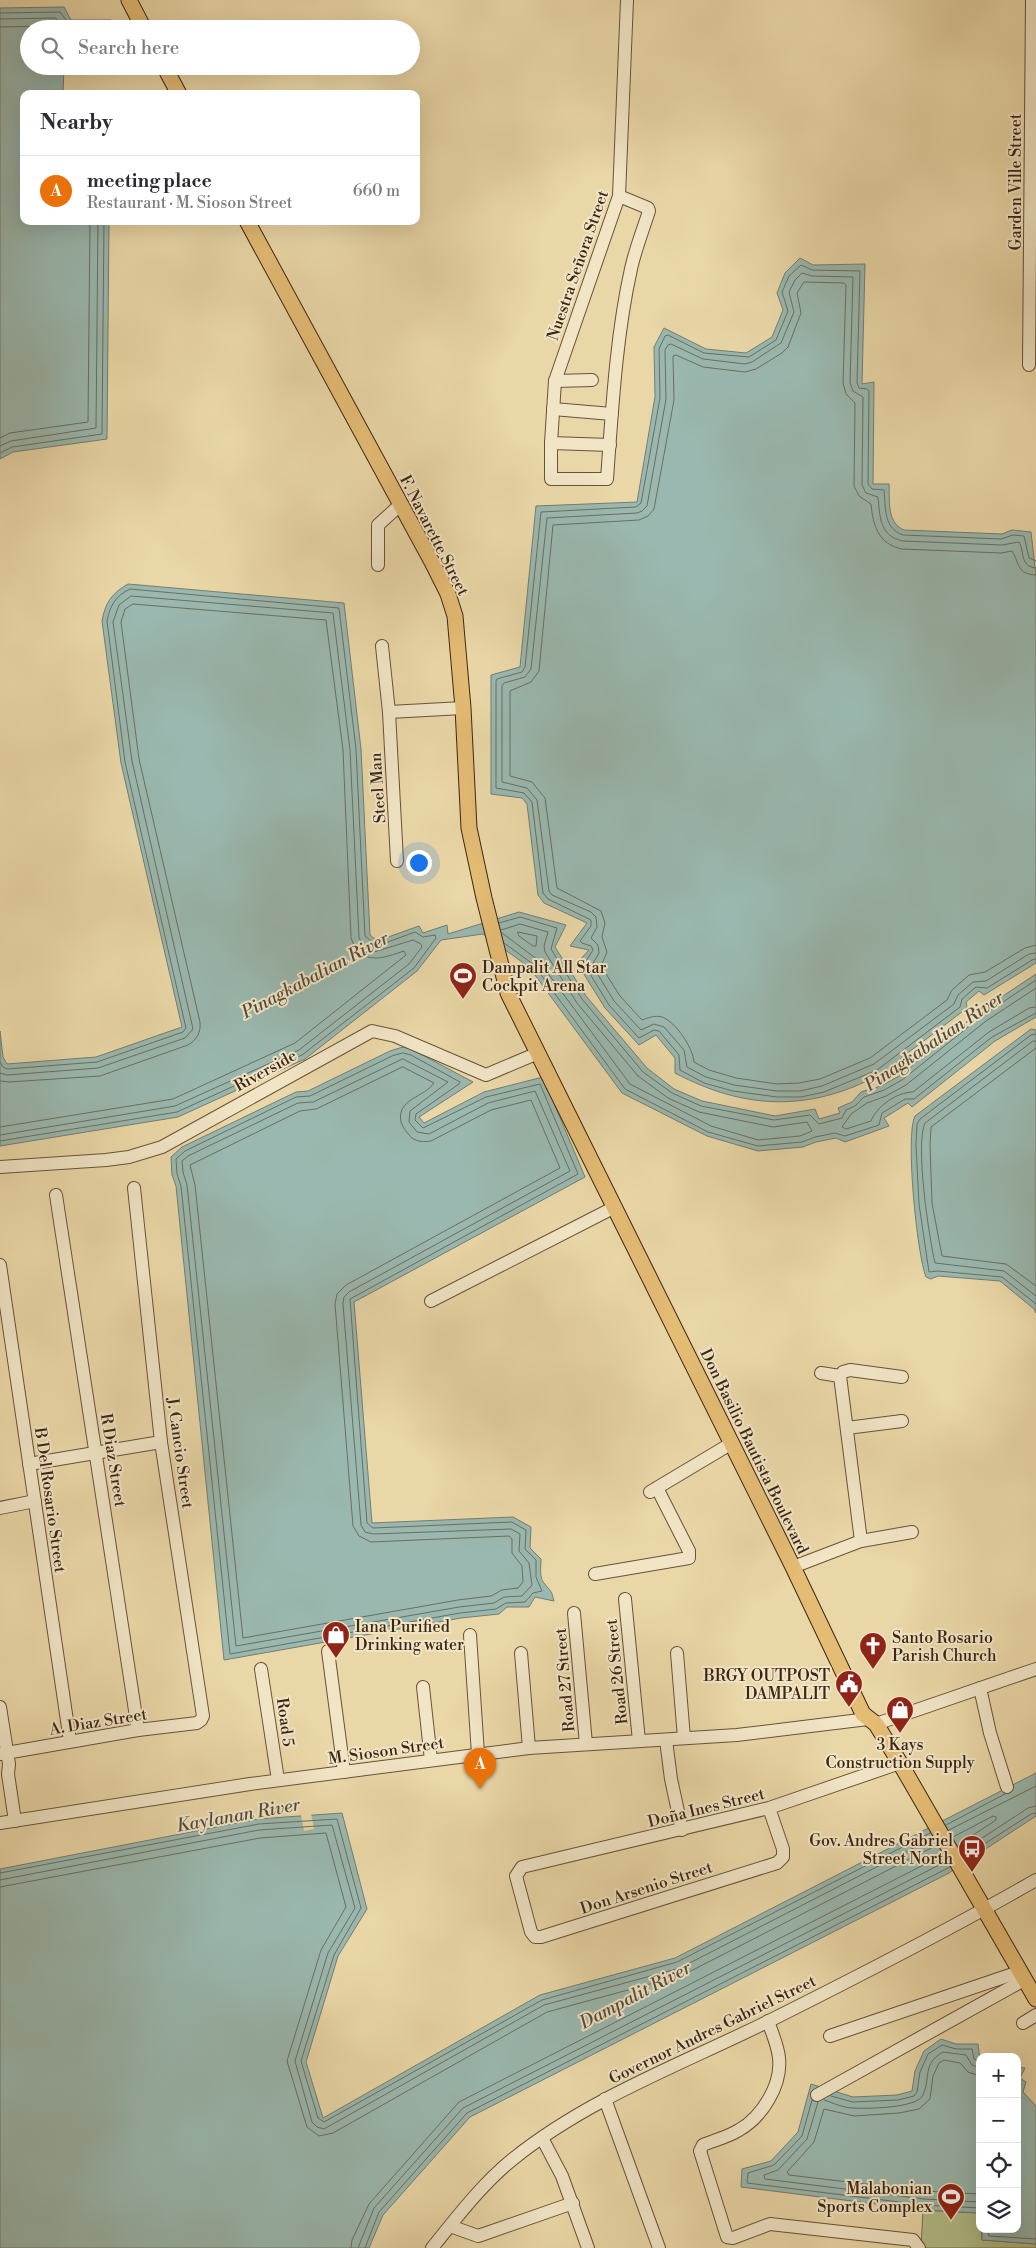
<!DOCTYPE html>
<meta charset="utf-8">
<style>
:root{--surface:#fff;--page:#f7f7f7;--text:#2b2b33;--muted:#7c7c81;--line:#e1e1e2;--accent:#8f2418}
body{margin:0;font-family:"Libre Bodoni",serif;background:var(--page);color:var(--text)}
.controls{position:absolute;right:15px;bottom:15px;display:grid;overflow:hidden;border-radius:10px;box-shadow:0 5px 20px #0002}
.controls button{width:45px;height:45px;display:grid;place-items:center;padding:0;border:0;border-bottom:1px solid var(--line);background:var(--surface);color:var(--text);font:25px sans-serif}
.you{position:absolute;left:418px;top:862px;width:18px;height:18px;margin:-12px;border:4px solid #fff;border-radius:50%;background:#1a73e8;box-shadow:0 0 0 8px #1a73e833}
.badge{display:grid;place-items:center;width:32px;height:32px;border-radius:50%;background:var(--accent);color:#fff;font-size:16px;font-weight:700}
.pin{position:absolute;translate:-50% -41px;filter:drop-shadow(0 1px 2px #0008)}
.pin::after{content:'';position:absolute;top:26px;width:18px;height:15px;background:inherit;clip-path:polygon(0 0,100% 0,50% 100%)}
.list{margin:0;padding:0;list-style:none}
h2{display:flex;justify-content:space-between;align-items:center;height:65px;margin:0;padding:0 20px;font-size:21px}
h2 small{font-size:16px;font-weight:400;color:var(--muted)}
.list li{display:grid;grid-template-columns:32px 1fr auto;gap:15px;align-items:center;box-sizing:border-box;height:70px;padding:0 20px;border-top:1px solid var(--line)}
.list b{display:block;font-size:19px;white-space:nowrap}
.list p{margin:0;font-size:16px;white-space:nowrap;color:var(--muted)}
.list em{font-size:16px;font-style:normal;color:var(--muted)}
.icon{flex:none;width:28px;height:28px;fill:none;stroke:currentColor;stroke-width:2;stroke-linecap:round;stroke-linejoin:round}
.map{position:relative;flex:none;width:1036px;height:2248px;overflow:hidden}
.search{position:absolute;background:var(--surface);box-shadow:0 5px 20px #0002;left:20px;top:20px;width:400px;height:55px;display:flex;align-items:center;gap:12px;box-sizing:border-box;padding:0 18px;border-radius:28px;color:var(--muted);font-size:19px}
.panel{position:absolute;background:var(--surface);box-shadow:0 5px 20px #0002;left:20px;top:90px;width:400px;height:135px;border-radius:10px}
.map>svg:first-child{display:block}
.green{fill:#b2bf8a;stroke:#76724f}
.water{fill:#9ab8af;stroke:#747d71}
.pier{fill:#ead7a7}
.lines{fill:none;stroke-linecap:round;stroke-linejoin:round}
.shore{stroke:#6a6e62;stroke-width:1}
.minor-casing{stroke:#675239;stroke-width:14}
.major-casing{stroke:#3b2514;stroke-width:17}
.minor{stroke:#f1e5c6;stroke-width:12}
.major{stroke:#e5bc74;stroke-width:15}
.labels{text-anchor:middle;stroke-width:4;stroke-linejoin:round;paint-order:stroke}
.street-label{font-size:16px;fill:#3b2514;stroke:#f1e5c6}
.poi-label{font-size:16px;fill:#3b2514;stroke:#f1e5c6;text-anchor:start}
.water-label{font-size:18px;font-style:italic;fill:#534a3b;stroke:#f1e5c6}
</style>
<div class="map">
<svg width="1036" height="2248" viewBox="0 0 1036 2248">
<rect width="100%" height="100%" fill="#ead7a7"/>
<filter id="stains"><feTurbulence type="fractalNoise" baseFrequency=".004" numOctaves="4"/><feColorMatrix values="0 0 0 0 .2 0 0 0 0 .09 0 0 0 0 .02 0 0 0 .5 -.17"/></filter>
<radialGradient id="worn" r=".72"><stop offset=".6" stop-color="#630" stop-opacity="0"/><stop offset="1" stop-color="#630" stop-opacity=".3"/></radialGradient>
<path class="green" d="M923 2210 980 2213 982 2240 1036 2244V2248H921Z"/>
<g class="water">
<path d="M64 7 71 20H111V29H29V66H64L63 94H24V221H109L107 439 13 452 0 459V8Z"/>
<path d="M800 258 813 265 865 264 862 384 874 382 873 484H889C890 500 886 522 904 530L1002 534 1012 530 1031 532 1036 576V963L984 995 979 991 966 1002 967 1008C947 1023 927 1039 906 1054 898 1061 889 1070 879 1075 809 1112 745 1110 675 1073V1058L656 1035 639 1045 605 1008 577 963 589 950 570 946 587 923 544 903 538 895 527 804 522 798 491 794V675L520 667 536 506 637 502 655 397 654 347 664 328 706 349 746 353 772 337 783 310 777 293 785 273Z"/>
<path d="M128 584 344 603 361 749 370 935 377 941 419 926 423 933 447 925 448 934 519 912 566 925 555 947 586 996 647 1068 674 1089 702 1101 775 1116 815 1109 819 1119 840 1113 838 1108 852 1102 861 1092 881 1086 899 1076 979 1012 1036 974V1017L995 1041 912 1107 908 1103 884 1118 889 1126 845 1142 836 1138 816 1142 803 1147 758 1151 707 1136 622 1093 529 967 483 934 441 940 417 971 305 1059 178 1117 0 1146V1031L3 1057 7 1064 96 1057 182 1027 121 763 102 621C105 603 112 593 128 584Z"/>
<path d="M1031 1029 1036 1030V1313L1034 1309 1000 1281 938 1276 931 1279 926 1277C917 1254 905 1136 915 1116Z"/>
<path d="M403 1047 413 1050 473 1082 419 1117 424 1123 484 1092 543 1077 585 1177 354 1302 372 1523 513 1517 531 1527 530 1548 541 1559C541 1566 539 1578 544 1583 551 1592 551 1589 554 1601L535 1597 529 1607H507L499 1614 461 1618 224 1660 176 1186 172 1175 171 1157 182 1147 296 1092 308 1091 390 1051Z"/>
<path d="M1036 1773V1816L949 1873 470 2117 383 2215 369 2248H0V1869L258 1819 342 1813 367 1909 338 1956 306 2062 323 2118 540 1995 675 1958Z"/>
<path d="M941 2039 956 2044H978L980 2060V2213L923 2210 741 2187 742 2169 771 2161 798 2132 811 2084 853 2097 897 2095 912 2091 915 2071 924 2051Z"/>
<path d="M1017 2067 1025 2068 1020 2078 1026 2082 1023 2092 1036 2106V2244L982 2240V2229H1017Z"/>
</g>
<path class="pier" d="M311 1813 314 1829 304 1831 301 1815Z"/>
<g class="lines">
<g class="shore">
<path d="M0 13 60 12 70 25H104L106 29"/>
<path d="M0 19 56 18 64 29"/>
<path d="M0 27 52 26 54 29"/>
<path d="M0 438 10 433 88 422 90 221"/>
<path d="M0 446 11 441 96 428 98 221"/>
<path d="M0 453 12 447 102 434 104 221"/>
<path d="M1036 561 1029 558 1024 536 1013 535 1001 539 903 535C883 528 886 508 884 490L872 489 868 484 869 391 867 389 859 388 857 383 860 271 812 270 801 265 789 276 782 292 788 311 776 340 749 357 704 353 668 335 665 336 659 349 660 398 641 503 636 507 541 512 525 667 522 672 497 679 496 681V788L524 793 532 802 543 893 548 899 591 920V926L580 941 582 943 591 946 593 950 584 964 609 1005 639 1038 654 1030 659 1031 679 1055 680 1070 704 1083 733 1091 777 1097H801L824 1092 877 1070 960 1007 962 999 976 987 987 988 1032 960 1036 959"/>
<path d="M1036 568C1019 566 1025 552 1019 542L1002 545 903 541C879 536 880 516 878 497L866 493 862 485 863 397 853 391 850 383 853 277 812 276 802 273 795 280 789 292 794 312 781 343 752 362 745 364 703 359 671 344 668 345 665 350 666 399 647 506 642 511 637 513 547 518 531 669 525 677 504 683 502 686V782L527 788 537 800 549 891 552 895 591 912 596 917 597 927 591 938 598 945 599 953 592 965 614 1001 641 1030 654 1024 664 1027 684 1050 687 1067 706 1077 734 1085 777 1091H800L822 1086 874 1064 954 1004 958 995 973 982 986 981 1029 954 1036 953"/>
<path d="M1036 575C1016 574 1020 563 1012 551L1001 553 902 549C878 544 873 525 871 504L859 496 854 486 855 403 846 394 843 383 846 285 844 283 804 282 797 293 801 313 788 347 782 353 756 369 745 372 703 367 676 355 673 356 674 400 654 509 648 516 639 520 553 525 539 671 531 682 510 691V776L532 782 545 798 557 888 601 911 605 923 602 937 607 952 601 966 620 996 642 1020C648 1018 654 1015 662 1017 676 1022 693 1048 694 1062L709 1070 736 1078 777 1084 799 1083 820 1079 870 1058 947 1000 952 990 969 975 985 972 1025 948 1036 945"/>
<path d="M499 923 520 917 557 928 551 949 582 999 643 1072 672 1093 701 1106 774 1120 810 1115 819 1124 842 1118 846 1110 855 1106 864 1097 884 1090 902 1080 982 1016 1036 980"/>
<path d="M501 930 520 924 548 932 544 946 545 952 577 1003 638 1076 668 1098 699 1112 773 1127 807 1122 812 1131 800 1136 758 1140 711 1126 630 1084 538 960 502 933"/>
<path d="M518 932 537 936 536 946H533L519 936Z"/>
<path d="M504 943 533 964 625 1089 708 1132 758 1146 802 1142 815 1137 835 1133 845 1136 879 1125 882 1113 905 1099H914L992 1037 1036 1013"/>
<path d="M1036 988 986 1021 906 1085 886 1096 867 1103 851 1114 842 1127 846 1129 871 1121C877 1106 897 1092 913 1092L989 1032 1029 1008 1036 1007"/>
<path d="M1036 1034 1031 1035 920 1119 917 1124 916 1145 919 1204 929 1272 938 1271 1002 1277 1036 1304"/>
<path d="M1036 1041H1033L925 1123C915 1144 929 1238 935 1263L1004 1271 1036 1296"/>
<path d="M1036 1048 931 1127 930 1145 932 1203 942 1256 1006 1264 1036 1286"/>
<path d="M403 1053 411 1055 460 1082 459 1084 416 1114 415 1120 423 1128 486 1097 540 1084 578 1174 350 1299 367 1523 373 1528 512 1522 526 1530 525 1549 536 1560V1577L542 1591 533 1593 525 1602 506 1603 496 1609 460 1613 230 1654 181 1186 177 1174 176 1159 185 1151 296 1097 310 1096 392 1056Z"/>
<path d="M403 1059 448 1082 410 1111 409 1122 417 1132 429 1134 488 1103 535 1091 570 1171 349 1292 344 1297 343 1304 361 1525 365 1532 373 1534 511 1529 520 1534 519 1551 529 1563 532 1585 522 1596 504 1597 494 1603 459 1607 236 1646 187 1185 183 1172 182 1161 188 1156 298 1103 313 1102Z"/>
<path d="M0 1062 3 1067 7 1069 97 1062 183 1032 186 1028 125 762 107 621C110 606 115 596 130 589L339 608 356 749 365 936 377 946 415 932 423 937 435 935 436 938 414 968 302 1055 177 1112 0 1141"/>
<path d="M403 1067 434 1083C425 1097 396 1099 401 1122 403 1128 408 1134 412 1138 418 1142 424 1142 431 1141L491 1110 531 1100 560 1168 346 1285 337 1294 335 1304 353 1526 359 1536 371 1542 509 1536 512 1539V1553L522 1566 523 1582 518 1588 502 1590 491 1596 458 1600 243 1638 195 1185 190 1165 300 1111 316 1109Z"/>
<path d="M0 1073 7 1075 98 1068 185 1038 193 1029 132 761 113 622 119 605 131 596 333 613 350 750 359 938 363 944 374 952 413 940 421 944 422 947 409 964 299 1050 175 1106 0 1135"/>
<path d="M0 1081 9 1082 100 1076 188 1045C197 1040 201 1032 200 1022L139 759 121 622 125 609 133 604 326 620 343 750 351 938C361 967 383 958 404 951L406 955 295 1043 173 1099 0 1127"/>
<path d="M946 1825 1005 1794"/>
<path d="M949 1830 1036 1786"/>
<path d="M953 1837 993 1816 996 1817V1820L958 1845"/>
<path d="M961 1852 1028 1808 1036 1806"/>
<path d="M964 1857 1031 1814 1036 1813"/>
<path d="M0 1873 259 1824 337 1819 361 1908 334 1955 301 2061 318 2118 324 2122 542 2000 677 1962 930 1833"/>
<path d="M0 1880 259 1830 332 1825 355 1908 328 1953 295 2061 312 2122 317 2127 324 2129 544 2005 680 1968 933 1838"/>
<path d="M0 1887 260 1838 326 1833 346 1907 321 1950 287 2061 307 2127 319 2136 333 2133 547 2012 683 1975 937 1845"/>
<path d="M980 2076 968 2072 960 2063 944 2060 939 2063 933 2076 930 2099 919 2109 899 2113 854 2116 824 2109 814 2142 787 2172 789 2175 924 2191 980 2194"/>
<path d="M831 2096 853 2102 898 2100 914 2096 917 2092 920 2072 928 2054 942 2045 956 2049H972L974 2059 980 2062"/>
<path d="M812 2100 802 2136 774 2165 748 2173 747 2183 923 2205 980 2208"/>
<path d="M824 2100C833 2103 844 2108 853 2108 867 2109 918 2108 923 2095 931 2077 922 2064 943 2052L966 2055 972 2065 980 2068"/>
<path d="M818 2102 807 2139 778 2170 764 2175 765 2179 924 2199 980 2202"/>
<path d="M987 2229 989 2236 1036 2239"/>
<path d="M351 2248 352 2240 369 2204 459 2102 943 1855"/>
<path d="M358 2248 374 2208 463 2108 947 1861"/>
<path d="M365 2248 379 2212 467 2113 950 1867"/>
</g>
<defs>
<g id="minor">
<path d="M619 196 648 208 649 211C643 230 635 250 631 269 616 336 612 411 607 479H551V443L555 381 619 196 627 0"/>
<path d="M1029 365 1032 0"/>
<path d="M555 381 592 380"/>
<path d="M553 409 612 414"/>
<path d="M551 443 610 445"/>
<path d="M378 565V525L401 504"/>
<path d="M382 646 389 712 397 861"/>
<path d="M389 712 463 708"/>
<path d="M0 1167 106 1160 129 1157 162 1147 372 1031 395 1036 486 1075 538 1053"/>
<path d="M56 1195 138 1730"/>
<path d="M0 1265 70 1741"/>
<path d="M431 1301 615 1207"/>
<path d="M821 1373 840 1376"/>
<path d="M847 1428 902 1421"/>
<path d="M29 1464 161 1442"/>
<path d="M650 1492 732 1443"/>
<path d="M0 1508 35 1501"/>
<path d="M861 1541 840 1376 843 1372 850 1370 902 1377"/>
<path d="M793 1567 861 1541 912 1532"/>
<path d="M595 1574 689 1558V1551L657 1488"/>
<path d="M625 1599 639 1741"/>
<path d="M574 1613 586 1744"/>
<path d="M470 1635 478 1754"/>
<path d="M328 1651 344 1772"/>
<path d="M521 1653 529 1748"/>
<path d="M677 1653 684 1738"/>
<path d="M261 1669 278 1780"/>
<path d="M423 1687 431 1760"/>
<path d="M980 1688 990 1733 1007 1787"/>
<path d="M0 1707 9 1764 8 1774 15 1821"/>
<path d="M876 1724 1036 1669"/>
<path d="M666 1740 671 1779 682 1830"/>
<path d="M0 1754 138 1730 197 1723 201 1720 203 1716 161 1442 134 1188"/>
<path d="M769 1808 783 1849V1857L777 1863 541 1937H535L531 1932 516 1876 522 1867 769 1808 900 1763"/>
<path d="M0 1823 250 1784 529 1748 737 1735 868 1719"/>
<path d="M768 2021C772 2033 778 2046 779 2058 782 2085 762 2117 739 2130 728 2137 715 2140 703 2145L700 2151 727 2237 733 2238 770 2224 913 2240 919 2248"/>
<path d="M1023 2023 1036 2015"/>
<path d="M830 2036 1019 1972"/>
<path d="M817 2095 1024 1980"/>
<path d="M605 2099 659 2248"/>
<path d="M542 2138 562 2176 588 2248"/>
<path d="M450 2226 478 2236 484 2234 573 2203"/>
<path d="M432 2248C457 2217 482 2184 513 2159 589 2098 682 2064 769 2021 859 1976 949 1930 1036 1880"/>
</g>
<g id="major">
<path d="M129 0 144 29"/>
<path d="M164 66 179 94"/>
<path d="M247 221 432 562 448 594 455 616 463 708 469 828 484 898 508 993 793 1567 863 1714 876 1724 900 1763 1036 1999"/>
</g>
</defs>
<use href="#minor" class="minor-casing"/>
<use href="#major" class="major-casing"/>
<use href="#minor" class="minor"/>
<use href="#major" class="major"/>
</g>
<defs>
<symbol id="stadium-pin" viewBox="-11 -11 22 30"><path d="M0 17L-7.5 6A9.5 9.5 0 1 1 7.5 6Z" fill="#8f2418" stroke="#f1e5c6"/><path d="M0-5a6.5 5 0 1 0 0 10a6.5 5 0 1 0 0-10ZM-3.5-1.8h7v3.6h-7Z" fill="#fff"/></symbol>
<symbol id="shop-pin" viewBox="-11 -11 22 30"><path d="M0 17L-7.5 6A9.5 9.5 0 1 1 7.5 6Z" fill="#8f2418" stroke="#f1e5c6"/><path d="M-5-2.5h2.3a2.7 3.5 0 0 1 5.4 0H5L5.5 6h-11ZM-1.5-2.5h3a1.5 2.3 0 0 0-3 0Z" fill="#fff"/></symbol>
<symbol id="church-pin" viewBox="-11 -11 22 30"><path d="M0 17L-7.5 6A9.5 9.5 0 1 1 7.5 6Z" fill="#8f2418" stroke="#f1e5c6"/><path d="M-1.2-6h2.4v3.5h3.3v2.4h-3.3V6h-2.4V-.1h-3.3v-2.4h3.3Z" fill="#fff"/></symbol>
<symbol id="civic-pin" viewBox="-11 -11 22 30"><path d="M0 17L-7.5 6A9.5 9.5 0 1 1 7.5 6Z" fill="#8f2418" stroke="#f1e5c6"/><path d="M-.6-6.5H3V-4.5H.6V-3L4-1V1h2V6H-6V1h2V-1L-.6-3ZM-1.2 2.5V6h2.4V2.5Z" fill="#fff"/></symbol>
<symbol id="bus-pin" viewBox="-11 -11 22 30"><path d="M0 17L-7.5 6A9.5 9.5 0 1 1 7.5 6Z" fill="#8f2418" stroke="#f1e5c6"/><path d="M-5-6H5V4H4V6H2V4H-2V6H-4V4H-5ZM-3.5-4V0h7V-4ZM-3.5 1.2v1.5H-2V1.2ZM2 1.2v1.5H3.5V1.2Z" fill="#fff"/></symbol>
</defs>
<g fill-rule="evenodd">
<use href="#stadium-pin" x="447" y="960" width="32" height="43"/>
<use href="#shop-pin" x="320" y="1619" width="32" height="43"/>
<use href="#church-pin" x="857" y="1630" width="32" height="43"/>
<use href="#civic-pin" x="833" y="1668" width="32" height="43"/>
<use href="#shop-pin" x="884" y="1694" width="32" height="43"/>
<use href="#bus-pin" x="956" y="1833" width="32" height="43"/>
<use href="#stadium-pin" x="935" y="2181" width="32" height="43"/>
</g>
<g class="labels">
<g class="street-label">
<text transform="translate(1015 182) rotate(-90)" y="6">Garden Ville Street</text>
<text transform="translate(577 265) rotate(-71)" y="6">Nuestra Señora Street</text>
<text transform="translate(435 535) rotate(63)" y="6">F. Navarette Street</text>
<text transform="translate(377 788) rotate(-94)" y="6">Steel Man</text>
<text transform="translate(265 1070) rotate(-29)" y="6">Riverside</text>
<text transform="translate(755 1451) rotate(64)" y="6">Don Basilio Bautista Boulevard</text>
<text transform="translate(181 1453) rotate(82)" y="6">J. Cancio Street</text>
<text transform="translate(114 1460) rotate(81)" y="6">R Diaz Street</text>
<text transform="translate(51 1500) rotate(82)" y="6">B Del Rosario Street</text>
<text transform="translate(616 1672) rotate(-96)" y="6">Road 26 Street</text>
<text transform="translate(564 1680) rotate(-95)" y="6">Road 27 Street</text>
<text transform="translate(98 1721) rotate(-9)" y="6">A. Diaz Street</text>
<text transform="translate(286 1722) rotate(82)" y="6">Road 5</text>
<text transform="translate(386 1750) rotate(-8)" y="6">M. Sioson Street</text>
<text transform="translate(706 1807) rotate(-14)" y="6">Doña Ines Street</text>
<text transform="translate(646 1887) rotate(-18)" y="6">Don Arsenio Street</text>
<text transform="translate(712 2029) rotate(-26)" y="6">Governor Andres Gabriel Street</text>
</g>
<g class="poi-label">
<text x="482" y="973">Dampalit All Star<tspan x="482" dy="18">Cockpit Arena</tspan></text>
<text x="355" y="1632">Iana Purified<tspan x="355" dy="18">Drinking water</tspan></text>
<text x="892" y="1643">Santo Rosario<tspan x="892" dy="18">Parish Church</tspan></text>
<text x="830" y="1681" text-anchor="end">BRGY OUTPOST<tspan x="830" dy="18">DAMPALIT</tspan></text>
<text x="900" y="1750" text-anchor="middle">3 Kays<tspan x="900" dy="18">Construction Supply</tspan></text>
<text x="953" y="1846" text-anchor="end">Gov. Andres Gabriel<tspan x="953" dy="18">Street North</tspan></text>
<text x="932" y="2194" text-anchor="end">Malabonian<tspan x="932" dy="18">Sports Complex</tspan></text>
</g>
<g class="water-label">
<text transform="translate(315 975) rotate(-28)" y="6">Pinagkabalian River</text>
<text transform="translate(934 1041) rotate(-34)" y="6">Pinagkabalian River</text>
<text transform="translate(238 1815) rotate(-10)" y="6">Kaylanan River</text>
<text transform="translate(635 1995) rotate(-28)" y="6">Dampalit River</text>
</g>
</g>
<rect width="100%" height="100%" filter="url(#stains)"/>
<rect width="100%" height="100%" fill="url(#worn)"/>
</svg>
<div class="controls">
<button>+</button>
<button>−</button>
<button><svg class="icon" aria-label="locate" viewBox="0 0 24 24"><circle cx="12" cy="12" r="6"/><path d="M12 2v4M12 18v4M2 12h4M18 12h4"/></svg></button>
<button><svg class="icon" aria-label="layers" viewBox="0 0 24 24"><path d="M12 4l9 5-9 5-9-5zM3 14l9 5 9-5"/></svg></button>
</div>
<div class="you"></div>
<div class="pin badge" style="left:480px;top:1789px;background:#e8710a">A</div>
<div class="search"><svg class="icon" aria-label="search" viewBox="0 0 24 24"><circle cx="10" cy="10" r="6"/><path d="M15 15l6 6"/></svg>Search here</div>
<section class="panel">
<h2>Nearby<small></small></h2>
<ul class="list">
<li><span class="badge" style="background:#e8710a">A</span><div><b>meeting place</b><p>Restaurant · M. Sioson Street</p></div><em>660 m</em></li>
</ul>
</section>
</div>
